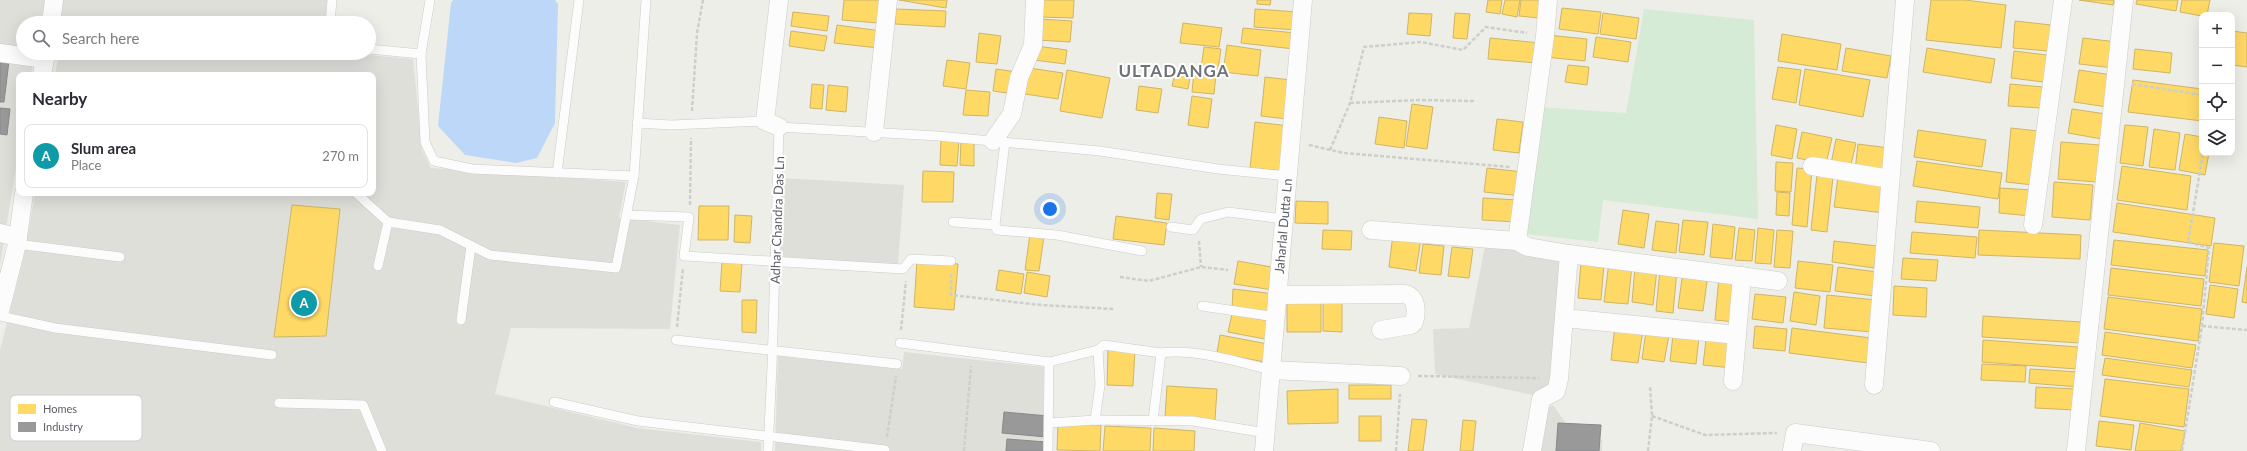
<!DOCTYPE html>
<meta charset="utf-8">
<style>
:root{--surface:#fff;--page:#f2f2f3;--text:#2b2b33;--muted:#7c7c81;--line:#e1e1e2;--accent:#111827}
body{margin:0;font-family:Lato,sans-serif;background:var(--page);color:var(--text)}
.controls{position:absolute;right:12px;top:12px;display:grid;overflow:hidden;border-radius:8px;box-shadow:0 4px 16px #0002}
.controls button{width:36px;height:36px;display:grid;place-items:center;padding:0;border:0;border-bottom:1px solid var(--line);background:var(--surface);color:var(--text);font:20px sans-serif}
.you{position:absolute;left:1050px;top:209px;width:14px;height:14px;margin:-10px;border:3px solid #fff;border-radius:50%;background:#1a73e8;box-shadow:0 0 0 6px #1a73e833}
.badge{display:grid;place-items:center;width:26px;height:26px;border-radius:50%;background:var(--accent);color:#fff;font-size:13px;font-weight:700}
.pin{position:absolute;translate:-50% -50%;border:2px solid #fff;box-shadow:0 1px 4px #0006}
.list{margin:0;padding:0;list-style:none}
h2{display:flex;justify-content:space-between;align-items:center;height:52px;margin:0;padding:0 16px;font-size:17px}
h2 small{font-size:13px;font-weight:400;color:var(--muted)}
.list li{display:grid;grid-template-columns:26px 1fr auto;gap:12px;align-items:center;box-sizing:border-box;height:64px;margin:0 8px 8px;padding:0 8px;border:1px solid var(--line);border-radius:8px}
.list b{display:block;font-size:15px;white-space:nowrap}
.list p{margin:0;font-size:13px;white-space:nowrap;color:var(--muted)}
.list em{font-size:13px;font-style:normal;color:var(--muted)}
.icon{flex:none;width:22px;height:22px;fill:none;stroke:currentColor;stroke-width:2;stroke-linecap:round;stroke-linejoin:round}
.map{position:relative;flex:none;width:2247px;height:451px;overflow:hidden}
.search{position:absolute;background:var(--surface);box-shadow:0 4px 16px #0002;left:16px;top:16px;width:360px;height:44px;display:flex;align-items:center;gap:10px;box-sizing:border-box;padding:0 14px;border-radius:22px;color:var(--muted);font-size:15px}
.panel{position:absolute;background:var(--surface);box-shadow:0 4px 16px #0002;left:16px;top:72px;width:360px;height:124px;border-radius:8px}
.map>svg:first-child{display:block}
.industrial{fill:#dfdfda}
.green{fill:#d5ebd6}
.water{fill:#bdd7f8}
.homes{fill:#ffd966;stroke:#ceb566}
.industry{fill:#999;stroke:#87888a}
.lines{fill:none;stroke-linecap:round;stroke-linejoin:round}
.service-casing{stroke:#cacbc9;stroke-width:10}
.minor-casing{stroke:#cacbc9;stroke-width:19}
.path{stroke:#cbd0cd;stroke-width:2.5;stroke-dasharray:4 2;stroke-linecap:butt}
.service{stroke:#fcfcfc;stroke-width:9}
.minor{stroke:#fcfcfc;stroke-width:18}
.labels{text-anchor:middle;stroke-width:4;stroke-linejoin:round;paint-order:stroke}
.street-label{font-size:13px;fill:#5d6067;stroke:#fff}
.district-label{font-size:17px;font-weight:bold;letter-spacing:1px;fill:#6e7279;stroke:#fff}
.key{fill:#fff;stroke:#cecfd1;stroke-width:1}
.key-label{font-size:11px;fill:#5d6067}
</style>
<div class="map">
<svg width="2247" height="451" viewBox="0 0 2247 451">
<rect width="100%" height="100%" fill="#eeeee9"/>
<g class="industrial">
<path d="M0 0H45L41 23H23V53H35L31 75H19V150L0 265Z"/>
<path d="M60 0H327L325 23H114L58 18Z"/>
<path d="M59 53H344L413 59 422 150 431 168 626 182 619 218 680 225 670 329 511 328 495 394 637 428 761 442V451H0V350L24 256 35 193H373V75H55Z"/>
<path d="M782 178 904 185 898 265 781 257Z"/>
<path d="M1485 246 1518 247 1565 260 1554 386 1533 395 1435 374 1433 329 1469 328Z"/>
<path d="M904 352 1044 367 1042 451H775L778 356 902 369Z"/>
<path d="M1553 405 1570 429 1602 440V451H1538L1543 411Z"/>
</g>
<path class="green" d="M1644 9 1754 20 1758 219 1603 200 1598 242 1525 234 1540 107 1626 113Z"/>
<path class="water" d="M453 0H555L558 4 555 123 537 158 516 163 465 155 438 126 451 3Z"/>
<g class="homes">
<path d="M844 0H880L878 23 842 20Z"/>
<path d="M899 0H947L946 8Z"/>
<path d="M1041 0H1074L1073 18 1040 17Z"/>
<path d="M1257 0H1271L1270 5 1257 4Z"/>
<path d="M1488 0H1502L1500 14 1486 12Z"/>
<path d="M1505 0H1520L1517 17 1502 14Z"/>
<path d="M1521 0H1541L1539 18 1519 16Z"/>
<path d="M1931 0H1965L2006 5 2001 48 1926 40Z"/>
<path d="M2079 0H2114L2113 5Z"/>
<path d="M2137 0H2178L2176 11 2136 4Z"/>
<path d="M2182 0H2210L2207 15 2202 16 2180 12Z"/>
<path d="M1562 8 1601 12 1598 34 1559 29Z"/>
<path d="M896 9 946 11 945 27 895 24Z"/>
<path d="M1255 9 1298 12 1296 30 1254 27Z"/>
<path d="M793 12 829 16 827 31 791 26Z"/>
<path d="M1409 13 1432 14 1430 36 1407 34Z"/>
<path d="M1455 13 1470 14 1467 39 1453 38Z"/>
<path d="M1603 13 1639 18 1636 39 1600 34Z"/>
<path d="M1039 19 1072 21 1070 42 1037 40Z"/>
<path d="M2015 21 2051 25 2048 51 2013 48Z"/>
<path d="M1183 23 1222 28 1219 47 1180 43Z"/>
<path d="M837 25 881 31 878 48 834 43Z"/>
<path d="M1243 28 1296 33 1294 49 1241 43Z"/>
<path d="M791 31 827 36 824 51 789 46Z"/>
<path d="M2232 31 2247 33V67L2232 65Z"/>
<path d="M979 33 1001 36 997 64 976 62Z"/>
<path d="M1782 34 1841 44 1837 70 1778 61Z"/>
<path d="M1548 35 1587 39 1585 61 1545 57Z"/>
<path d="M1596 37 1631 42 1628 62 1593 57Z"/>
<path d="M1490 38 1540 43 1537 63 1488 59Z"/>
<path d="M2083 38 2117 42 2114 68 2079 64Z"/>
<path d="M1227 45 1261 50 1258 76 1223 72Z"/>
<path d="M1036 46 1067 50 1065 64 1034 60Z"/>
<path d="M1204 47 1221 49 1218 70 1201 68Z"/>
<path d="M1846 48 1891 56 1887 78 1842 71Z"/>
<path d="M1927 48 1995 59 1991 83 1923 72Z"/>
<path d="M2135 49 2172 53 2170 73 2133 69Z"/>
<path d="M2014 51 2047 55 2044 82 2011 78Z"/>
<path d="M947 60 970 63 966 89 943 86Z"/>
<path d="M1568 65 1589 67 1587 85 1565 82Z"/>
<path d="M1778 67 1801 70 1796 103 1772 99Z"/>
<path d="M1029 68 1063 73 1058 99 1025 94Z"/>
<path d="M996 69 1017 72 1014 94 993 91Z"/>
<path d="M1176 69 1191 72 1188 89 1172 86Z"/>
<path d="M1805 69 1870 80 1863 117 1799 105Z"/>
<path d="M1067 70 1110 78 1102 118 1060 111Z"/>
<path d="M2079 70 2112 75 2107 107 2074 102Z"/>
<path d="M1194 71 1216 74 1214 94 1192 92Z"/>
<path d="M1265 77 1291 80 1287 119 1261 116Z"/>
<path d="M2133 80 2202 89V121L2128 112Z"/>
<path d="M812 84 824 85 822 109 810 108Z"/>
<path d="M2010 84 2043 87 2041 108 2008 106Z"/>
<path d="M828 85 848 87 846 112 826 110Z"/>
<path d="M1139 86 1162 89 1158 113 1136 110Z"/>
<path d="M966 90 990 92 988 116 963 115Z"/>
<path d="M1192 96 1212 99 1208 128 1188 125Z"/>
<path d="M1412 104 1433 107 1427 149 1406 146Z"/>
<path d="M2072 109 2106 114 2102 139 2068 133Z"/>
<path d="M1379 117 1407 121 1404 148 1375 144Z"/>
<path d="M1497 119 1523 122 1519 153 1493 150Z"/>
<path d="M1255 122 1289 126 1284 171 1250 168Z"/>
<path d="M1776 125 1797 129 1792 159 1771 155Z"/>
<path d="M2125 125 2148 127 2143 166 2120 163Z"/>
<path d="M2011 128 2038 131 2033 185 2006 182Z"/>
<path d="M2154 129 2180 133 2175 170 2149 167Z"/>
<path d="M1918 130 1986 140 1982 167 1914 157Z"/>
<path d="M1802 132 1832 138 1826 164 1797 158Z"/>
<path d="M2185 134 2202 137V153H2209L2205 175 2179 170Z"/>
<path d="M941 138 959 139 957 166 940 165Z"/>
<path d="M1836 139 1856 143 1850 169 1831 164Z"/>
<path d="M961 140 974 141V166L960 165Z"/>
<path d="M2061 142 2100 145 2097 182 2058 179Z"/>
<path d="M1858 144 1889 148 1886 174 1855 171Z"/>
<path d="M1917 161 2002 173 1998 199 1913 186Z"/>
<path d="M1776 162 1793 163 1791 192 1775 191Z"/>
<path d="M2122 166 2191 176 2187 210 2117 200Z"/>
<path d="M1487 168 1523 172 1521 196 1484 192Z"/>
<path d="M1797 168 1812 169 1807 227 1792 225Z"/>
<path d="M923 171 954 172 953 202H922Z"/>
<path d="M1817 175 1833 177 1827 232 1811 230Z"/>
<path d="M1838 177 1888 184 1884 213 1834 207Z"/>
<path d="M2054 182 2093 185 2090 220 2052 217Z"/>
<path d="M2000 188 2032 190 2031 216 1999 213Z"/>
<path d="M1777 192 1790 193 1789 216 1776 215Z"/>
<path d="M1157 193 1172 194 1169 220 1155 218Z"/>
<path d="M1483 198 1518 200 1517 222 1482 220Z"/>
<path d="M1296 201 1328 202V224L1295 223Z"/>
<path d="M1917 201 1980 207 1978 228 1915 222Z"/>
<path d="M2117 203 2215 218 2211 246 2113 232Z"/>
<path d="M292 205 340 209 326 336 274 337Z"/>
<path d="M699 206H729L728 240H698Z"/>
<path d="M1623 210 1649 214 1644 248 1618 244Z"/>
<path d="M735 215 752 216 750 243 734 242Z"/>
<path d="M1116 216 1167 223 1164 245 1113 239Z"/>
<path d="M1683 220 1708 222 1704 255 1679 252Z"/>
<path d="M1656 221 1679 224 1676 253 1652 250Z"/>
<path d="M1713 224 1735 227 1732 259 1710 257Z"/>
<path d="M1739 228 1755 230 1752 261 1735 260Z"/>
<path d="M1758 228 1774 230 1771 264 1755 263Z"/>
<path d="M1323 230 1352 231 1351 250 1322 249Z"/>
<path d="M1777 230 1793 231 1790 268 1774 267Z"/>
<path d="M1979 230 2081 235 2080 259 1978 255Z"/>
<path d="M1912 232 1977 237 1975 258 1910 253Z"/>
<path d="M1030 234 1044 236 1039 271 1025 270Z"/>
<path d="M1393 234 1421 238 1416 271 1389 267Z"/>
<path d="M2114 240 2208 250 2205 276 2111 265Z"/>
<path d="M1834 241 1877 246 1874 268 1832 262Z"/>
<path d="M2214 243 2244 246 2239 286 2209 282Z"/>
<path d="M1423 244 1444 246 1441 275 1419 273Z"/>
<path d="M1452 247 1473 249 1469 278 1448 276Z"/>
<path d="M1903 258 1938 260 1936 281 1901 279Z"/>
<path d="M917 261 958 264 954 310 914 307Z"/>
<path d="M1238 261 1277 268 1273 290 1234 284Z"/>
<path d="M1798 261 1833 265 1830 292 1795 288Z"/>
<path d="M722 262 742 263 740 292 720 291Z"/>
<path d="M1581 262 1604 264 1601 300 1578 298Z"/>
<path d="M1609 262 1632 265 1628 304 1604 302Z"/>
<path d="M1635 267 1657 269 1653 305 1632 302Z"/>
<path d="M1838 267 1878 272 1875 296 1835 291Z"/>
<path d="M2247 267V303L2242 302Z"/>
<path d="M2111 268 2204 279 2201 306 2108 295Z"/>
<path d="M1660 269 1677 270 1673 313 1656 311Z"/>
<path d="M999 270 1024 274 1021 294 996 290Z"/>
<path d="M1683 271 1708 274 1703 311 1678 308Z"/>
<path d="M1027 272 1050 276 1047 297 1024 293Z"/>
<path d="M1719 277 1739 278 1735 322 1715 320Z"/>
<path d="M2210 285 2238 289 2234 318 2206 314Z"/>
<path d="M1894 286 1927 288 1926 317 1893 315Z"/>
<path d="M1233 289 1275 294 1273 313 1232 309Z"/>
<path d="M1794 292 1820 296 1816 325 1790 321Z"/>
<path d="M1755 294 1786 297 1783 323 1752 319Z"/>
<path d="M1827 295 1876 300 1873 332 1824 328Z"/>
<path d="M2108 297 2202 309 2198 341 2104 329Z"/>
<path d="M742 300H757L756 333 742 332Z"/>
<path d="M1287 301 1321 302V332H1287Z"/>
<path d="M1323 302H1342V332L1323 331Z"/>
<path d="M1232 314 1274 322 1270 340 1228 332Z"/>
<path d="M1983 316 2081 322 2080 343 1982 337Z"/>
<path d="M1615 326 1643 330 1638 363 1611 360Z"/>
<path d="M1755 326 1787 329 1785 351 1753 348Z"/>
<path d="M1792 328 1871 338 1868 363 1789 353Z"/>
<path d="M1646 331 1669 335 1664 362 1642 359Z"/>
<path d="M2105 332 2196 345 2192 368 2102 355Z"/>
<path d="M1220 335 1268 344 1265 362 1217 353Z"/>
<path d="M1673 335 1699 337 1696 364 1670 361Z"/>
<path d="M1706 340 1734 342 1732 368 1703 365Z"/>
<path d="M1983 340 2078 347 2076 369 1982 362Z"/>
<path d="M1108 349 1135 350 1133 386 1107 385Z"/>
<path d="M2105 358 2192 370 2189 387 2102 375Z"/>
<path d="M1982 364 2026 366 2025 382 1981 380Z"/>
<path d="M2030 369 2079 372 2078 387 2029 383Z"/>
<path d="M2105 379 2189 389 2184 427 2100 416Z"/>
<rect x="1349" y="385" width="42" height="14"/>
<path d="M1167 386 1217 389 1215 420 1165 417Z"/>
<path d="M2036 387 2076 389 2075 410 2035 408Z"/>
<path d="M1338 389V423L1288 424 1287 391Z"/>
<rect x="1359" y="416" width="22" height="25"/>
<path d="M1412 419 1427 420 1423 451H1408Z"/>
<path d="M1463 420 1476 421 1473 451H1460Z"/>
<path d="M2099 421 2134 425 2131 450 2096 446Z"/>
<path d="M1058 423 1101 425 1100 451 1057 450Z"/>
<path d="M2140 423 2185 431 2181 451H2135Z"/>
<path d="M1105 426 1151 428 1150 451H1103Z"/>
<path d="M1154 428 1195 431 1194 451H1153Z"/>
</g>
<g class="industry">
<path d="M0 59 9 61 4 102H0Z"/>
<path d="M0 108 10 109 7 135 0 134Z"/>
<path d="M1004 412 1048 416 1046 437 1002 433Z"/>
<path d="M1558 423 1601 425 1599 451H1556Z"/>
<path d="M1007 439 1046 442 1045 451H1006Z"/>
</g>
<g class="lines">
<defs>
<g id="service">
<path d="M430 0 421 54 425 142 434 161 472 169 634 176"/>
<path d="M51 20 84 23"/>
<path d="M330 23 332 0"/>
<path d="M369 49 421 54"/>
<path d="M637 123 671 125 765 121"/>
<path d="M1005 142 995 225 997 230 1057 235 1142 251"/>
<path d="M557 173 579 0"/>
<path d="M356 193 388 222"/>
<path d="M626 215 689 217 684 256 903 269 911 259 951 261"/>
<path d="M953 222 995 225"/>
<path d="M1171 227 1193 230 1201 219 1228 212 1284 219"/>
<path d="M17 244 120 257"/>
<path d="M378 266 388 222 440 230 490 255 616 268 634 176 646 0"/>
<path d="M1202 306 1276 317"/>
<path d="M0 316 55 328 272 355"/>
<path d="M461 320 471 246"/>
<path d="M676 340 897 364"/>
<path d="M900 343 1049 362 1098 350 1104 345 1161 353C1193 348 1240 362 1271 370"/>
<path d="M554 402 638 421 885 450"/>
<path d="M279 403 363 405 382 451"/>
<path d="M1095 420 1100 385 1098 350"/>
<path d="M1153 421 1161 353"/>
<path d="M1049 423 1095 420 1193 421 1266 433"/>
<path d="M768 451 772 367 779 127 938 136 1100 151 1218 169 1287 176"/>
<path d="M1048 451 1049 362"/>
</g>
<g id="minor">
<path d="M779 0 765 121 779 127"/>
<path d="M51 23 54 0"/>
<path d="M0 53 45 59"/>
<path d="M42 75 46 53"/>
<path d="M874 132 888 0"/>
<path d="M993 141 1012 114 1019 78 1033 45 1035 0"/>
<path d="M1812 166 1890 179"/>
<path d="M2033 225 2063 0"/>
<path d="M1371 230 1517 241 1528 247 1569 254 1778 281"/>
<path d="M0 233 18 237"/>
<path d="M1517 241 1545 36 1548 0"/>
<path d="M1277 295 1405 294C1417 297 1417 312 1414 322L1411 325 1381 330"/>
<path d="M0 311 17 244 24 193"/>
<path d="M1564 318 1737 335"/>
<path d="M1271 370 1401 376"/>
<path d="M1733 381 1742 276"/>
<path d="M1874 385 1905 0"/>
<path d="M1264 451 1303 0"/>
<path d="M1532 451 1541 399 1556 391 1559 379 1569 254"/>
<path d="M1792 451 1795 433 1931 451"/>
<path d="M2076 451 2124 0"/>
</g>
</defs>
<use href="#service" class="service-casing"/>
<use href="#minor" class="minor-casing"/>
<g class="path">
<path d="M2132 84 2202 95"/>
<path d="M1350 103 1419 100 1474 101"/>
<path d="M692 111 697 33 703 0"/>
<path d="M1309 145 1344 153 1510 167"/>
<path d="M1330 150 1350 103 1364 47 1421 42 1463 50 1486 27 1527 33"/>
<path d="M690 205 691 138"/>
<path d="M1199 241 1201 267"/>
<path d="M951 274V295L1041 305 1114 309"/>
<path d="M1120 277 1149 281 1201 267 1228 270"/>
<path d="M2202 326 2247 330"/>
<path d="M677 327 683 268"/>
<path d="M901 330 906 281"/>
<path d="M1418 376 1539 378"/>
<path d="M1652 416 1705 435 1777 433"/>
<path d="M887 437 896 376"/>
<path d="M964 451 971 366"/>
<path d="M1396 451 1400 394"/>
<path d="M1648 451 1652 416 1650 386"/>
<path d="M2182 451 2202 326 2209 248 2188 242 2203 153"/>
</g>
<use href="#service" class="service"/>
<use href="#minor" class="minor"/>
</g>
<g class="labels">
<g class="street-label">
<text transform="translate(777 220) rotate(-88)" y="5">Adhar Chandra Das Ln</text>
<text transform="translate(1283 226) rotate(-85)" y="5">Jaharlal Dutta Ln</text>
</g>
<g class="district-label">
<text x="1174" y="77">ULTADANGA</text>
</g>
</g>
<rect x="10" y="395" width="132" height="46" rx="6" class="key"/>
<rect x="18" y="404" width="18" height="10" fill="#ffd966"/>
<rect x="18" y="422" width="18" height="10" fill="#999"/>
<g class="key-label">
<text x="43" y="413">Homes</text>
<text x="43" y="431">Industry</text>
</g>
</svg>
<div class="controls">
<button>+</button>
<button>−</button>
<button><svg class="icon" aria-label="locate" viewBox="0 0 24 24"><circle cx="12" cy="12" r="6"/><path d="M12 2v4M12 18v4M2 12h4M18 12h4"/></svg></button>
<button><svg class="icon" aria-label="layers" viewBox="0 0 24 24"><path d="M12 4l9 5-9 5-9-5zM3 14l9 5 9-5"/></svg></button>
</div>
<div class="you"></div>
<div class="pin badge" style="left:304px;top:303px;background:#0f9aa8">A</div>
<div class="search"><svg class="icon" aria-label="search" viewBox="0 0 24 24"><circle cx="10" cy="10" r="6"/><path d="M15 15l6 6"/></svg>Search here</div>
<section class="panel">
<h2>Nearby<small></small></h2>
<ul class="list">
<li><span class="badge" style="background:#0f9aa8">A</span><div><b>Slum area</b><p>Place</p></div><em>270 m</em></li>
</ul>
</section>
</div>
